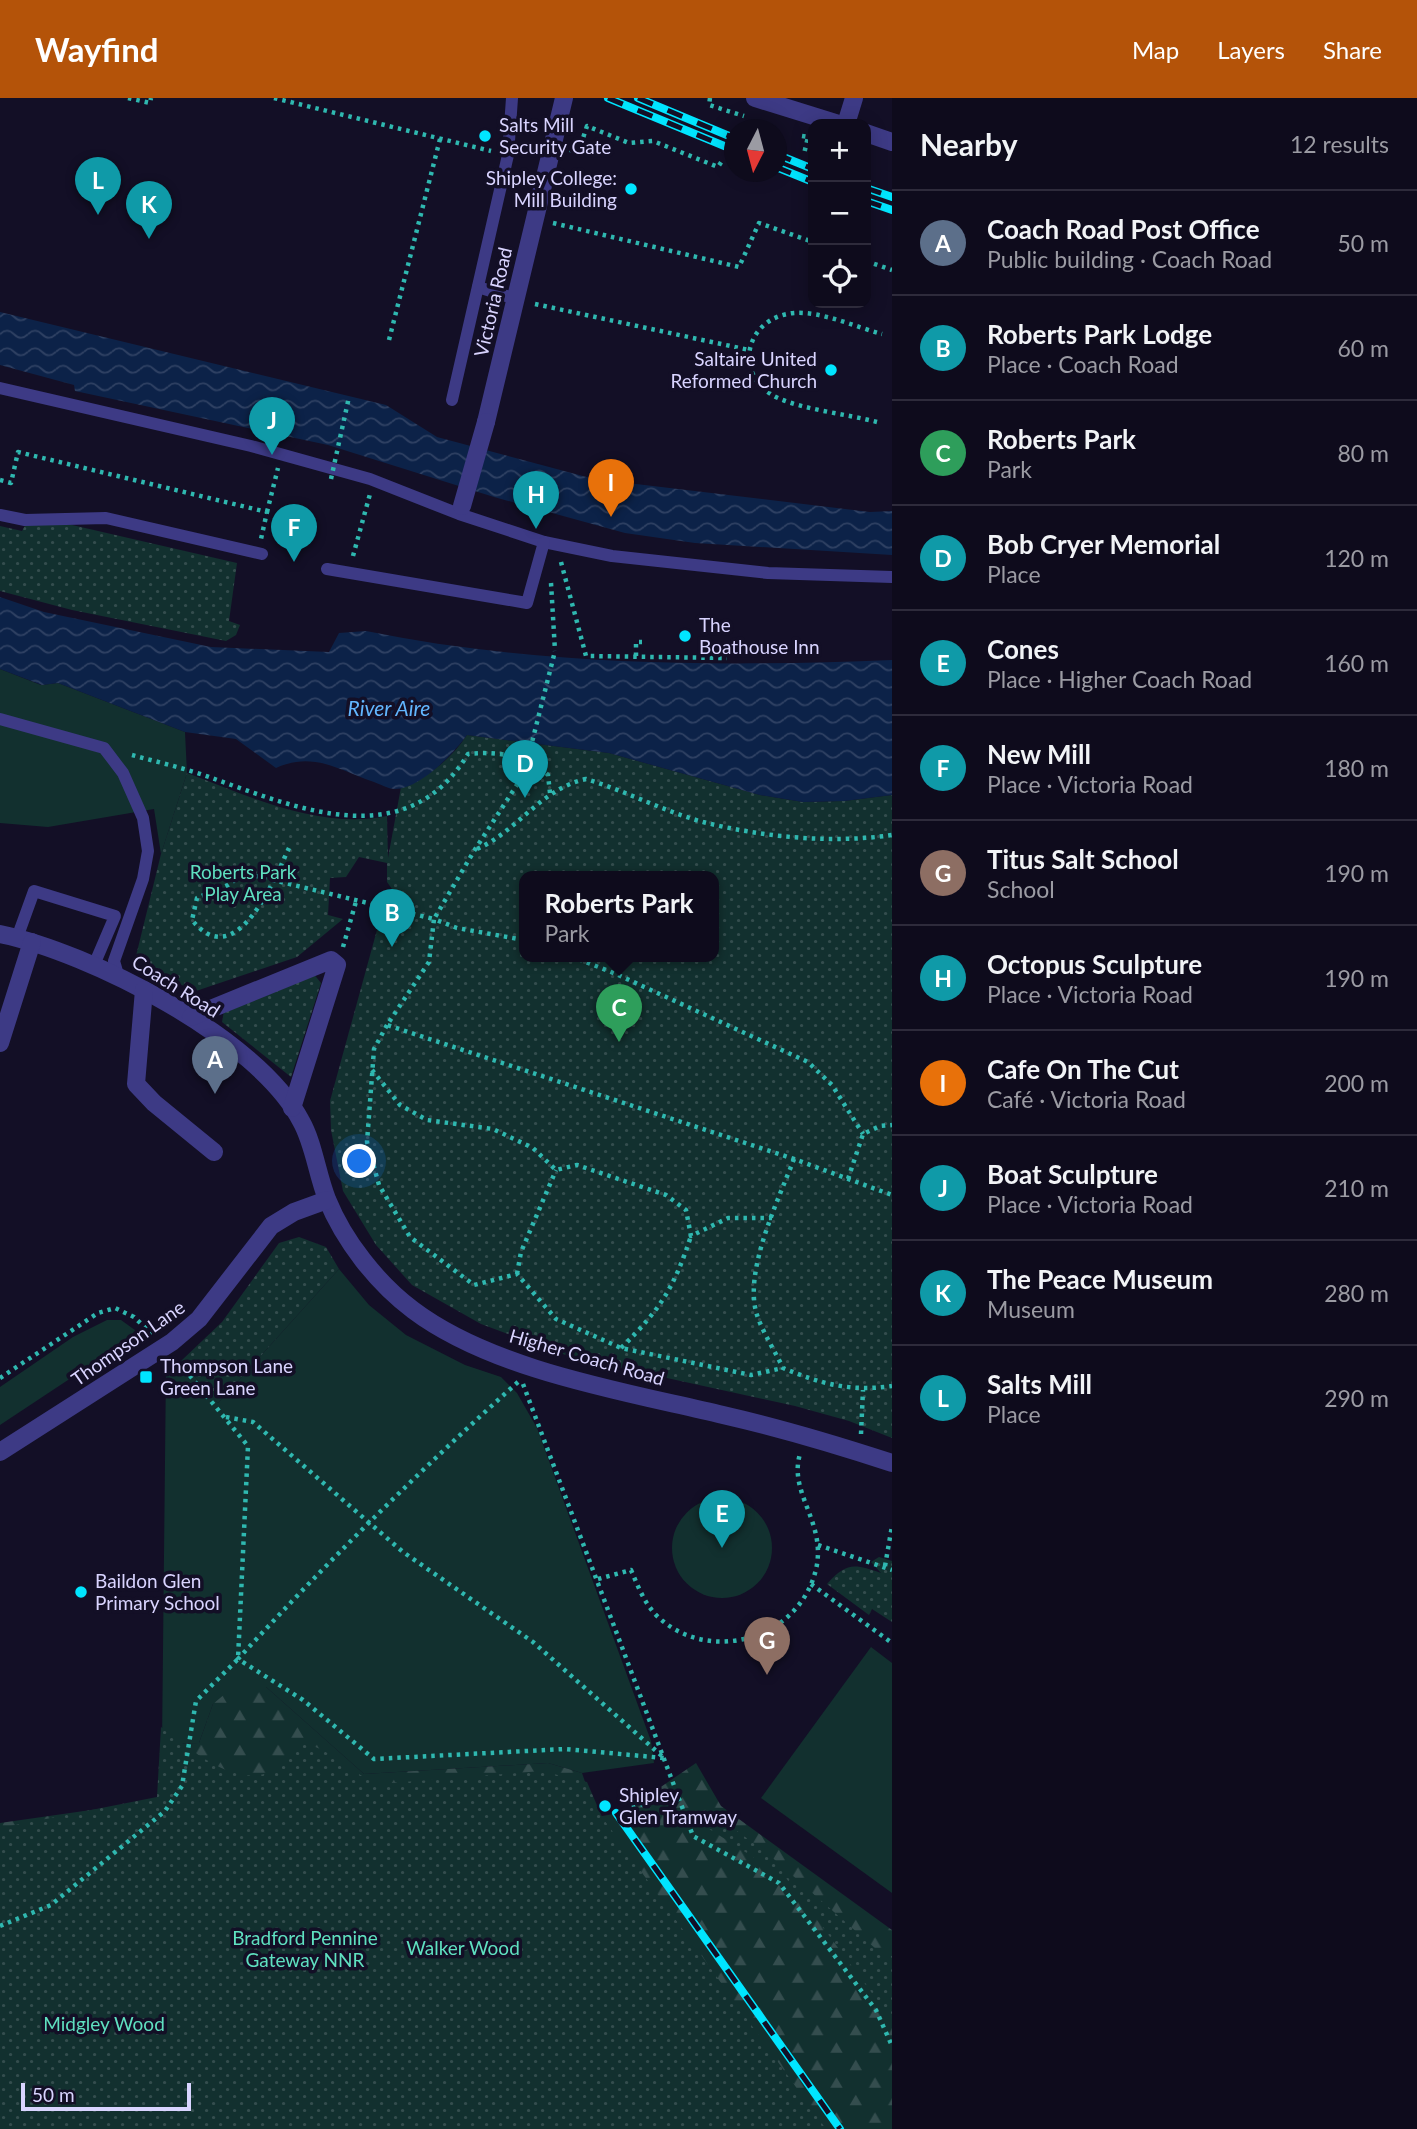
<!DOCTYPE html>
<meta charset="utf-8">
<style>
:root{--surface:#0e0b1c;--page:#1c1929;--text:#f1f3f6;--muted:#9b9ba3;--line:#2e2b3b;--accent:#b45309}
body{margin:0;font-family:Lato,sans-serif;background:var(--page);color:var(--text)}
.controls{position:absolute;right:21px;top:21px;display:grid;overflow:hidden;border-radius:14px;box-shadow:0 4px 18px #0003}
.controls button{width:63px;height:63px;display:grid;place-items:center;padding:0;border:0;border-bottom:2px solid var(--line);background:var(--surface);color:var(--text);font:35px sans-serif}
.compass{position:absolute;left:724px;top:21px;width:63px;height:63px;border-radius:50%;background:var(--surface);box-shadow:0 4px 18px #0003;rotate:186deg}
.scale{position:absolute;left:21px;bottom:18px;width:170px;box-sizing:border-box;padding-left:7px;border:4px solid #d9d4ff;border-top:0;font-size:19px;line-height:24px;white-space:nowrap;color:#d9d4ff;-webkit-text-stroke:5px #130f26;paint-order:stroke}
.you{position:absolute;left:360px;top:1064px;width:24px;height:24px;margin:-18px;border:5px solid #fff;border-radius:50%;background:#1a73e8;box-shadow:0 0 0 10px #1a73e833}
.badge{display:grid;place-items:center;width:46px;height:46px;border-radius:50%;background:var(--accent);color:#fff;font-size:23px;font-weight:700}
.pin{position:absolute;translate:-50% -58px;filter:drop-shadow(0 2px 4px #0008)}
.pin::after{content:'';position:absolute;top:37px;width:24px;height:21px;background:inherit;clip-path:polygon(0 0,100% 0,50% 100%)}
.popup{position:absolute;left:519px;top:773px;width:200px;height:91px;box-sizing:border-box;display:grid;place-content:center;border-radius:14px;background:var(--surface);filter:drop-shadow(0 2px 5px #0005);font-size:23px;white-space:nowrap;color:var(--muted)}
.popup b{font-size:26px;color:var(--text)}
.popup::after{content:'';position:absolute;left:50%;top:100%;margin-left:-14px;border:14px solid transparent;border-top-color:var(--surface)}
.list{margin:0;padding:0;list-style:none}
h2{display:flex;justify-content:space-between;align-items:center;height:91px;margin:0;padding:0 28px;font-size:30px}
h2 small{font-size:23px;font-weight:400;color:var(--muted)}
.list li{display:grid;grid-template-columns:46px 1fr auto;gap:21px;align-items:center;box-sizing:border-box;height:105px;padding:0 28px;border-top:2px solid var(--line)}
.list b{display:block;font-size:26px;white-space:nowrap}
.list p{margin:0;font-size:23px;white-space:nowrap;color:var(--muted)}
.list em{font-size:23px;font-style:normal;color:var(--muted)}
.icon{flex:none;width:38px;height:38px;fill:none;stroke:currentColor;stroke-width:2;stroke-linecap:round;stroke-linejoin:round}
.map{position:relative;flex:none;width:892px;height:2031px;overflow:hidden}
header{display:flex;align-items:center;gap:42px;box-sizing:border-box;height:98px;padding:0 35px;background:var(--accent);color:#fff}
header strong{font-size:33px}
nav{display:flex;gap:38px;margin-inline-start:auto;font-size:24px}
main{display:flex}
aside{flex:1;background:var(--surface)}
.map>svg:first-child{display:block}
.grass{fill:#12302f}
.forest{fill:url(#forest-firs)}
.park{fill:url(#park-dots);fill-rule:evenodd}
.water{fill:url(#water-waves)}
.lines{fill:none;stroke-linecap:round;stroke-linejoin:round}
.path{stroke:#2fb8b0;stroke-width:4.5;stroke-dasharray:3.5 5;stroke-linecap:butt}
.service{stroke:#3d3a85;stroke-width:12}
.minor{stroke:#3d3a85;stroke-width:18}
.rail-casing{stroke:#00e5ff;stroke-width:8}
.rail{stroke:#130f26;stroke-width:5;stroke-dasharray:16;stroke-linecap:butt}
.path-bridge{stroke:#2fb8b0;stroke-width:4.5;stroke-dasharray:3.5 5;stroke-linecap:butt}
.minor-bridge{stroke:#3d3a85;stroke-width:18}
.poi-dot{fill:#00e5ff;stroke:#130f26;stroke-width:2.5}
.labels{text-anchor:middle;stroke-width:7;stroke-linejoin:round;paint-order:stroke}
.poi-label{font-size:19px;fill:#d9d4ff;stroke:#130f26;text-anchor:start}
.street-label{font-size:19px;fill:#d9d4ff;stroke:#130f26}
.park-label{font-size:19px;fill:#5fe0c0;stroke:#130f26}
.water-label{font-size:21px;font-style:italic;fill:#62b6ff;stroke:#130f26}
</style>
<header>
<strong>Wayfind</strong>
<nav><a>Map</a><a>Layers</a><a>Share</a></nav>
</header>
<main>
<div class="map">
<svg width="892" height="2031" viewBox="0 0 892 2031">
<defs>
<pattern id="forest-firs" width="22" height="20" patternUnits="userSpaceOnUse" patternTransform="scale(1.75)"><rect width="22" height="20" fill="#12302f"/><path d="M5 1l3.5 6h-7zM16 11l3.5 6h-7z" fill="#344d4e"/></pattern>
<pattern id="park-dots" width="8" height="8" patternUnits="userSpaceOnUse" patternTransform="scale(1.75)"><rect width="8" height="8" fill="#12302f"/><path d="M2 2h.1M6 6h.1" fill="none" stroke="#344d4e" stroke-width="1.8" stroke-linecap="round"/></pattern>
<pattern id="water-waves" width="16" height="10" patternUnits="userSpaceOnUse" patternTransform="scale(1.75)"><rect width="16" height="10" fill="#0c2248"/><path d="M0 5q4-4 8 0t8 0" fill="none" stroke="#2f4163"/></pattern>
</defs>
<rect width="100%" height="100%" fill="#130f26"/>
<g class="grass">
<path d="M0 571 41 587 58 585 185 634 187 675 161 756 154 711 48 729 0 725Z"/>
<path d="M339 1171 369 1207 406 1237 465 1267 501 1279 517 1295 537 1330 651 1643 654 1665 582 1675 548 1665 364 1676 266 1589 213 1606 199 1645 162 1646 166 1268 181 1263 218 1305Z"/>
<path d="M107 1222H121L139 1235 0 1327V1289L73 1239Z"/>
<circle cx="722" cy="1450" r="50"/>
<path d="M871 1549 892 1565V1795L761 1700Z"/>
</g>
<path class="forest" d="M266 1589 364 1676 548 1665 582 1675 597 1719 624 1714 696 1665 721 1708 892 1832V2031H0V1725L161 1702 162 1646 199 1645 213 1606 232 1590Z"/>
<g class="park">
<path d="M27 424H59L237 465 229 523 240 527 236 537 226 543 72 512 0 493V428L22 433Z"/>
<path d="M467 637 609 655 760 697 803 704 844 703 892 697V1340L849 1323 795 1308 571 1259 481 1226 412 1187 376 1147 343 1093 331 1032 330 1003 380 821 397 825 402 805 387 784V765L359 759 346 779 330 780 328 817 343 821 297 859 193 894 136 858 161 756 187 675C248 698 321 732 387 718L388 760 401 689C428 680 451 661 467 637ZM524 778H714V858H524Z"/>
<path d="M313 875 321 885 291 979 222 924 224 913Z"/>
<path d="M299 1139 326 1149 339 1171 218 1305 181 1263 222 1224 279 1145Z"/>
<path d="M879 1459 892 1463V1524L872 1511 869 1517 827 1486C847 1464 854 1466 881 1475L871 1464Z"/>
<path d="M161 1629C188 1649 233 1690 270 1674 282 1669 294 1653 304 1645 339 1655 347 1674 379 1686L541 1673 587 1684 602 1719 826 2031H0V1730L157 1699Z"/>
<path d="M707 1711 767 1755 876 1851 892 1858V1922L786 1780 689 1718Z"/>
</g>
<g class="water">
<path d="M0 214 386 307 437 339 594 381 870 414 892 413V457L695 445 625 435 494 399 328 347 75 293 74 287 0 267Z"/>
<path d="M0 499 44 514 211 549 329 554 339 535 366 533C538 568 717 569 892 562V697L844 703 803 704 760 697 609 655 467 637C454 655 420 691 395 691 388 691 380 686 374 684 339 672 313 653 276 670L236 641 185 634 58 585 42 587 0 571Z"/>
</g>
<g class="lines">
<g class="path">
<path d="M128 0 150 5 151 0"/>
<path d="M274 0 491 53"/>
<path d="M710 0 709 7 744 18"/>
<path d="M802 38 808 39 804 56"/>
<path d="M570 52 578 55 587 28 629 45 653 43 718 69 722 63"/>
<path d="M553 125 739 169 759 125 813 144"/>
<path d="M866 163 892 172"/>
<path d="M535 206 749 252"/>
<path d="M389 242 440 41"/>
<path d="M877 324C847 316 805 312 778 300 731 278 745 219 794 215 821 213 856 229 882 236"/>
<path d="M0 382 11 385 18 354 267 414 261 441"/>
<path d="M267 414 278 370"/>
<path d="M353 458 370 396"/>
<path d="M561 464 586 558 727 560"/>
<path d="M551 485 555 553"/>
<path d="M636 558V544H642"/>
<path d="M132 657C157 664 184 670 209 679 297 710 406 758 468 656 496 653 527 657 548 677L550 695"/>
<path d="M289 750C274 782 236 877 192 822L197 800 228 787 244 775 434 821 474 753 524 676"/>
<path d="M477 751C518 733 540 691 586 681 626 693 663 713 703 724 762 739 832 746 892 737"/>
<path d="M524 842 457 830 434 821 429 864 387 927 794 1061 892 1097"/>
<path d="M343 849 357 800"/>
<path d="M571 858 616 876 808 964 832 987 863 1036"/>
<path d="M387 927 374 951 367 1044 379 1087 410 1139 474 1187 517 1176 556 1221 621 1250 751 1277 783 1270"/>
<path d="M372 972 400 1007 427 1022 493 1031 533 1050 556 1072 577 1067 666 1097 686 1112 691 1138 728 1120H772"/>
<path d="M794 1061C778 1103 743 1174 757 1217 763 1235 775 1253 783 1270 821 1286 851 1294 892 1288"/>
<path d="M848 1081 863 1036 880 1028 892 1027"/>
<path d="M517 1176 521 1154 556 1072"/>
<path d="M621 1250C660 1212 674 1190 691 1138"/>
<path d="M0 1280 98 1215 115 1210 134 1219 152 1236"/>
<path d="M518 1284C420 1372 327 1464 238 1561L303 1602 374 1661 565 1651 664 1660"/>
<path d="M523 1286 693 1738 779 1785 876 1912 892 1948"/>
<path d="M226 1319 253 1324 403 1454 533 1544 663 1659"/>
<path d="M861 1336 863 1292"/>
<path d="M818 1447 892 1472"/>
<path d="M885 1468 892 1428"/>
<path d="M598 1481 631 1472C638 1488 644 1505 657 1518 705 1564 788 1545 812 1484 834 1429 787 1399 800 1356"/>
<path d="M811 1486 892 1545"/>
<path d="M616 1715 678 1694"/>
<path d="M0 1828 51 1807 165 1713 182 1688 196 1603 238 1561 248 1348 177 1262"/>
</g>
<g class="service">
<path d="M478 189 516 201"/>
<path d="M0 290 251 348 370 381 459 416 544 444 612 458 768 475 892 479"/>
<path d="M452 302 508 57 512 0"/>
<path d="M0 417 25 422 106 420 262 456"/>
<path d="M327 471 527 505 544 444"/>
<path d="M0 621 104 650 123 675 143 720 148 753 143 781 114 863 118 877"/>
<path d="M17 840 34 793 115 818 94 867"/>
</g>
<g class="minor">
<path d="M755 0 839 26"/>
<path d="M846 26 854 0"/>
<path d="M866 35 892 44"/>
<path d="M486 324 564 0"/>
<path d="M0 836C89 854 258 940 301 1023 314 1046 317 1076 327 1101 344 1143 377 1185 413 1212 494 1273 627 1294 723 1317 780 1330 837 1347 892 1365"/>
<path d="M144 892 136 986 154 1005 214 1054"/>
<path d="M191 919 331 862 337 867 292 1010"/>
<path d="M0 945 32 844"/>
<path d="M0 1354 172 1244 199 1221 271 1128 294 1114 327 1102"/>
</g>
<defs>
<g id="rail">
<path d="M608 0 734 52"/>
<path d="M638 0 734 40"/>
<path d="M776 56 813 71"/>
<path d="M776 69 813 84"/>
<path d="M866 90 892 99"/>
<path d="M866 103 892 112"/>
<path d="M616 1715 840 2031"/>
</g>
</defs>
<use href="#rail" class="rail-casing"/>
<use href="#rail" class="rail"/>
<g class="path-bridge">
<path d="M331 381 349 299"/>
<path d="M524 676 555 553"/>
</g>
<path class="minor-bridge" d="M462 408 486 324"/>
</g>
<g class="poi-dot">
<circle cx="485" cy="38" r="7"/>
<circle cx="631" cy="91" r="7"/>
<circle cx="831" cy="272" r="7"/>
<circle cx="685" cy="538" r="7"/>
<rect x="139" y="1272" width="14" height="14" rx="3.5"/>
<circle cx="81" cy="1494" r="7"/>
<circle cx="605" cy="1708" r="7"/>
</g>
<g class="labels">
<g class="poi-label">
<text x="499" y="34">Salts Mill<tspan x="499" dy="22">Security Gate</tspan></text>
<text x="617" y="87" text-anchor="end">Shipley College:<tspan x="617" dy="22">Mill Building</tspan></text>
<text x="817" y="268" text-anchor="end">Saltaire United<tspan x="817" dy="22">Reformed Church</tspan></text>
<text x="699" y="534">The<tspan x="699" dy="22">Boathouse Inn</tspan></text>
<text x="160" y="1275">Thompson Lane<tspan x="160" dy="22">Green Lane</tspan></text>
<text x="95" y="1490">Baildon Glen<tspan x="95" dy="22">Primary School</tspan></text>
<text x="619" y="1704">Shipley<tspan x="619" dy="22">Glen Tramway</tspan></text>
</g>
<g class="street-label">
<text transform="translate(493 204) rotate(-77)" y="7">Victoria Road</text>
<text transform="translate(176 888) rotate(32)" y="7">Coach Road</text>
<text transform="translate(128 1245) rotate(-35)" y="7">Thompson Lane</text>
<text transform="translate(587 1259) rotate(16)" y="7">Higher Coach Road</text>
</g>
<g class="park-label">
<text x="243" y="781">Roberts Park<tspan x="243" dy="22">Play Area</tspan></text>
<text x="305" y="1847">Bradford Pennine<tspan x="305" dy="22">Gateway NNR</tspan></text>
<text x="463" y="1857">Walker Wood</text>
<text x="104" y="1933">Midgley Wood</text>
</g>
<g class="water-label">
<text x="389" y="618">River Aire</text>
</g>
</g>
</svg>
<div class="controls">
<button>+</button>
<button>−</button>
<button><svg class="icon" aria-label="locate" viewBox="0 0 24 24"><circle cx="12" cy="12" r="6"/><path d="M12 2v4M12 18v4M2 12h4M18 12h4"/></svg></button>
</div>
<svg class="compass" viewBox="-18 -18 36 36"><path d="M0-13l5 13h-10z" fill="#e53935"/><path d="M0 13l5-13h-10z" fill="#9b9ba3"/></svg>
<div class="scale">50 m</div>
<div class="you"></div>
<div class="pin badge" style="left:215px;top:996px;background:#5c6f8a">A</div>
<div class="pin badge" style="left:392px;top:849px;background:#0f9aa8">B</div>
<div class="pin badge" style="left:619px;top:944px;background:#2e9e5b">C</div>
<div class="popup"><b>Roberts Park</b>Park</div>
<div class="pin badge" style="left:525px;top:700px;background:#0f9aa8">D</div>
<div class="pin badge" style="left:722px;top:1450px;background:#0f9aa8">E</div>
<div class="pin badge" style="left:294px;top:464px;background:#0f9aa8">F</div>
<div class="pin badge" style="left:767px;top:1577px;background:#8d6e63">G</div>
<div class="pin badge" style="left:536px;top:431px;background:#0f9aa8">H</div>
<div class="pin badge" style="left:611px;top:419px;background:#e8710a">I</div>
<div class="pin badge" style="left:272px;top:357px;background:#0f9aa8">J</div>
<div class="pin badge" style="left:149px;top:141px;background:#0f9aa8">K</div>
<div class="pin badge" style="left:98px;top:117px;background:#0f9aa8">L</div>
</div>
<aside>
<h2>Nearby<small>12 results</small></h2>
<ul class="list">
<li><span class="badge" style="background:#5c6f8a">A</span><div><b>Coach Road Post Office</b><p>Public building · Coach Road</p></div><em>50 m</em></li>
<li><span class="badge" style="background:#0f9aa8">B</span><div><b>Roberts Park Lodge</b><p>Place · Coach Road</p></div><em>60 m</em></li>
<li><span class="badge" style="background:#2e9e5b">C</span><div><b>Roberts Park</b><p>Park</p></div><em>80 m</em></li>
<li><span class="badge" style="background:#0f9aa8">D</span><div><b>Bob Cryer Memorial</b><p>Place</p></div><em>120 m</em></li>
<li><span class="badge" style="background:#0f9aa8">E</span><div><b>Cones</b><p>Place · Higher Coach Road</p></div><em>160 m</em></li>
<li><span class="badge" style="background:#0f9aa8">F</span><div><b>New Mill</b><p>Place · Victoria Road</p></div><em>180 m</em></li>
<li><span class="badge" style="background:#8d6e63">G</span><div><b>Titus Salt School</b><p>School</p></div><em>190 m</em></li>
<li><span class="badge" style="background:#0f9aa8">H</span><div><b>Octopus Sculpture</b><p>Place · Victoria Road</p></div><em>190 m</em></li>
<li><span class="badge" style="background:#e8710a">I</span><div><b>Cafe On The Cut</b><p>Café · Victoria Road</p></div><em>200 m</em></li>
<li><span class="badge" style="background:#0f9aa8">J</span><div><b>Boat Sculpture</b><p>Place · Victoria Road</p></div><em>210 m</em></li>
<li><span class="badge" style="background:#0f9aa8">K</span><div><b>The Peace Museum</b><p>Museum</p></div><em>280 m</em></li>
<li><span class="badge" style="background:#0f9aa8">L</span><div><b>Salts Mill</b><p>Place</p></div><em>290 m</em></li>
</ul>
</aside>
</main>
